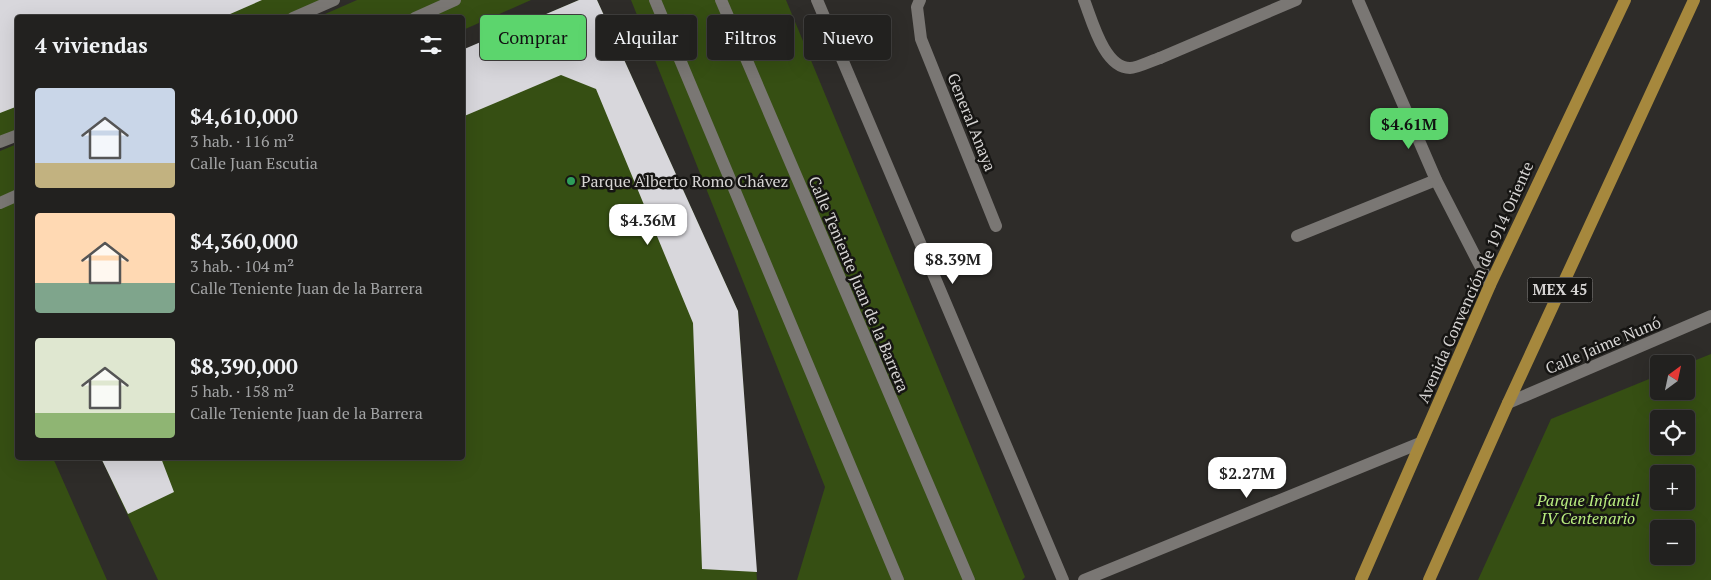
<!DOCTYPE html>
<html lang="es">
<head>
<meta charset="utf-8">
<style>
  :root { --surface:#22211f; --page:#2e2e2c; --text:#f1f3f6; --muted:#a2a3a4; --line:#3f3e3d; --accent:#5cd56d }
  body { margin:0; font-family:"PT Serif",serif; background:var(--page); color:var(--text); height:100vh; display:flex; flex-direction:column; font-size:19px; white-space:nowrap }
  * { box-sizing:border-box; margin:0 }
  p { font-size:16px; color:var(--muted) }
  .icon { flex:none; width:28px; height:28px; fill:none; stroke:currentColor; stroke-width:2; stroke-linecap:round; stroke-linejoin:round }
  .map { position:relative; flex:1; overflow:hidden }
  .details { position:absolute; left:15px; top:15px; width:450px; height:445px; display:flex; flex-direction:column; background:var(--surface); border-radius:5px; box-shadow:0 5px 20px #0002,0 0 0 1px var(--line) }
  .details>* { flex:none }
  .banner { position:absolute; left:480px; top:15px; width:475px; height:45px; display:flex; gap:10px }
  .needle { width:32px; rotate:33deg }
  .buttons { position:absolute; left:1650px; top:355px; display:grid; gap:10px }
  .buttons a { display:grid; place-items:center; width:45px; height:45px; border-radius:5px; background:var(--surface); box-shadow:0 5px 20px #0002,0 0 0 1px var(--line); font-size:25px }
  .price { position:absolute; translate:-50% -42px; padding:0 11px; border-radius:10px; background:#fff; color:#222; font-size:16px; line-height:32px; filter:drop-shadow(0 1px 2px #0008) }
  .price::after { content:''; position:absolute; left:50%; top:30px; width:15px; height:11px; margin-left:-8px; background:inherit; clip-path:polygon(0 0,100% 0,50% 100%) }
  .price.on { background:var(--accent); color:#111 }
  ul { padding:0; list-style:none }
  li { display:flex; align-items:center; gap:15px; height:125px; padding:0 20px }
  li span { display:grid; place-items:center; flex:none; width:140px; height:100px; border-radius:5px; color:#555 }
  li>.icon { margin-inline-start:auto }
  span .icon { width:60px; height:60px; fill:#fffc; stroke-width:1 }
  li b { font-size:21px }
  h2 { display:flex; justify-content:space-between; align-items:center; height:60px; padding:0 20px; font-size:21px }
  .tag { padding:0 18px; border-radius:5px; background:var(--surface); box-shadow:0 5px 20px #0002,0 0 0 1px var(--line); font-size:18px; line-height:45px }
  .tag.on { background:var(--accent); color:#111 }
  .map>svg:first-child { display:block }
</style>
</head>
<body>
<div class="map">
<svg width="1711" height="580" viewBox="0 0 1711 580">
  <rect width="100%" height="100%" fill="#2e2c29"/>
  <path fill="#364f13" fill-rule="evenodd" d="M0,0H324L283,17L18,18L17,132L0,139Z
    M357,0H531L463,30L462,18H316Z
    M579,0H597L738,311L757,580H158L101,458H462L463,50Z
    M631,0H786L1025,577L1022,580H797L825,487Z
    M17,144L18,365L14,368L18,376V458H53L107,580H0V151Z
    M1711,354V580H1478L1551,419L1659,375V391H1686V364ZM1659,419H1686V446H1659ZM1659,474H1686V501H1659ZM1659,529H1686V556H1659Z"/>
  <path fill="#d8d7dc" d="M0,0H262L221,18H18V106L0,113Z
    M579,0H597L738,311L757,572L702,569L693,323L596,89L561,75L462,117V50Z
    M101,458H161L174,492L128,514Z"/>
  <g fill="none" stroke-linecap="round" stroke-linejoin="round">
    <path stroke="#7a7774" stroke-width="12" d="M655,0L898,580
      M920,0L917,7L921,39L996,226
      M1084,0C1092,20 1104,68 1130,68C1137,68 1153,60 1160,58
      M1297,236L1436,180"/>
    <path stroke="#7a7774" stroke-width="12" d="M721,0L969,580
      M293,18L334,0
      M415,18L455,0
      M0,142L18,135
      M0,203L18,195"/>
    <path stroke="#7a7774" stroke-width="12" d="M817,0L1063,580
      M1358,0L1436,180L1490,285
      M1160,58L1296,0"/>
    <path stroke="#7a7774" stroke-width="12" d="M1508,403L1711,316
      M1084,580L1420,443"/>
    <path stroke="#a6883d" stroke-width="12" d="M1361,580L1490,285L1625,0
      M1429,580L1508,403L1694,0"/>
  </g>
  <circle fill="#2e9e5b" stroke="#161513" stroke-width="2" cx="571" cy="181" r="5"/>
  <g text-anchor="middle" stroke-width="5" stroke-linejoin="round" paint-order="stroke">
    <rect fill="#161513" stroke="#9c9b99" stroke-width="1" x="1527.5" y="277.5" width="65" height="25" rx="4"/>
    <g font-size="15" font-weight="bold" fill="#d6d4d3">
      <text x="1560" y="295">MEX 45</text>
    </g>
    <g font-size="16" fill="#d6d4d3" stroke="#161513">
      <text transform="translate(972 122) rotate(68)" y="6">General Anaya</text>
      <text transform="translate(1475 282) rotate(-66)" y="6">Avenida Convención de 1914 Oriente</text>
      <text transform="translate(859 284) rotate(67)" y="6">Calle Teniente Juan de la Barrera</text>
      <text transform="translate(1603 345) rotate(-23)" y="6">Calle Jaime Nunó</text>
    </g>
    <g font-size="16" fill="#d6d4d3" stroke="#161513" text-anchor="start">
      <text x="581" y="187">Parque Alberto Romo Chávez</text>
    </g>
    <g font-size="16" font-style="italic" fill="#b9ed7f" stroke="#161513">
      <text x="1588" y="506">Parque Infantil<tspan x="1588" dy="18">IV Centenario</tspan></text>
    </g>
  </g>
</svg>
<div class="buttons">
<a><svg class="needle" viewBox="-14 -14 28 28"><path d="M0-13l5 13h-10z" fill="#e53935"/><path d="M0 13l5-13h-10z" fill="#a2a3a4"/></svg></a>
<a><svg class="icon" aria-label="locate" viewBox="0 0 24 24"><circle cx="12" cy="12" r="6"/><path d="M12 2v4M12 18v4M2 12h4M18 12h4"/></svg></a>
<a>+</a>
<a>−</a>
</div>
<b class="price on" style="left:1409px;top:150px">$4.61M</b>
<b class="price" style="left:648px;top:246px">$4.36M</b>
<b class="price" style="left:953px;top:285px">$8.39M</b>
<b class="price" style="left:1247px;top:499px">$2.27M</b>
<div class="banner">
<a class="tag on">Comprar</a>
<a class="tag">Alquilar</a>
<a class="tag">Filtros</a>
<a class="tag">Nuevo</a>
</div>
<section class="details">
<h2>4 viviendas<svg class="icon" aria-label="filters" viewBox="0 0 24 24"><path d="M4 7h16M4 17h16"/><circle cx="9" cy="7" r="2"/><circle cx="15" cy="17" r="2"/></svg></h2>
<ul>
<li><span style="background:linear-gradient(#c9d6e8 75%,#c2b280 0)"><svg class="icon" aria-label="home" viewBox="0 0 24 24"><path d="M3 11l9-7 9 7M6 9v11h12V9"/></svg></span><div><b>$4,610,000</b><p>3 hab. · 116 m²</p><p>Calle Juan Escutia</p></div></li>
<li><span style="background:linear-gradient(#ffd9b3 70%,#7fa58c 0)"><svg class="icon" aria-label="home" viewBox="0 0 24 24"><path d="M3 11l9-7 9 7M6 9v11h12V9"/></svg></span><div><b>$4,360,000</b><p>3 hab. · 104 m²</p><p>Calle Teniente Juan de la Barrera</p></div></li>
<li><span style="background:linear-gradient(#dfe7d0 75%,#8fb573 0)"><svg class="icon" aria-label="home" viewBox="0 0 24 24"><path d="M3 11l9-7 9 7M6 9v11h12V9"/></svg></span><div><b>$8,390,000</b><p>5 hab. · 158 m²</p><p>Calle Teniente Juan de la Barrera</p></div></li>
</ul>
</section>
</div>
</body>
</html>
